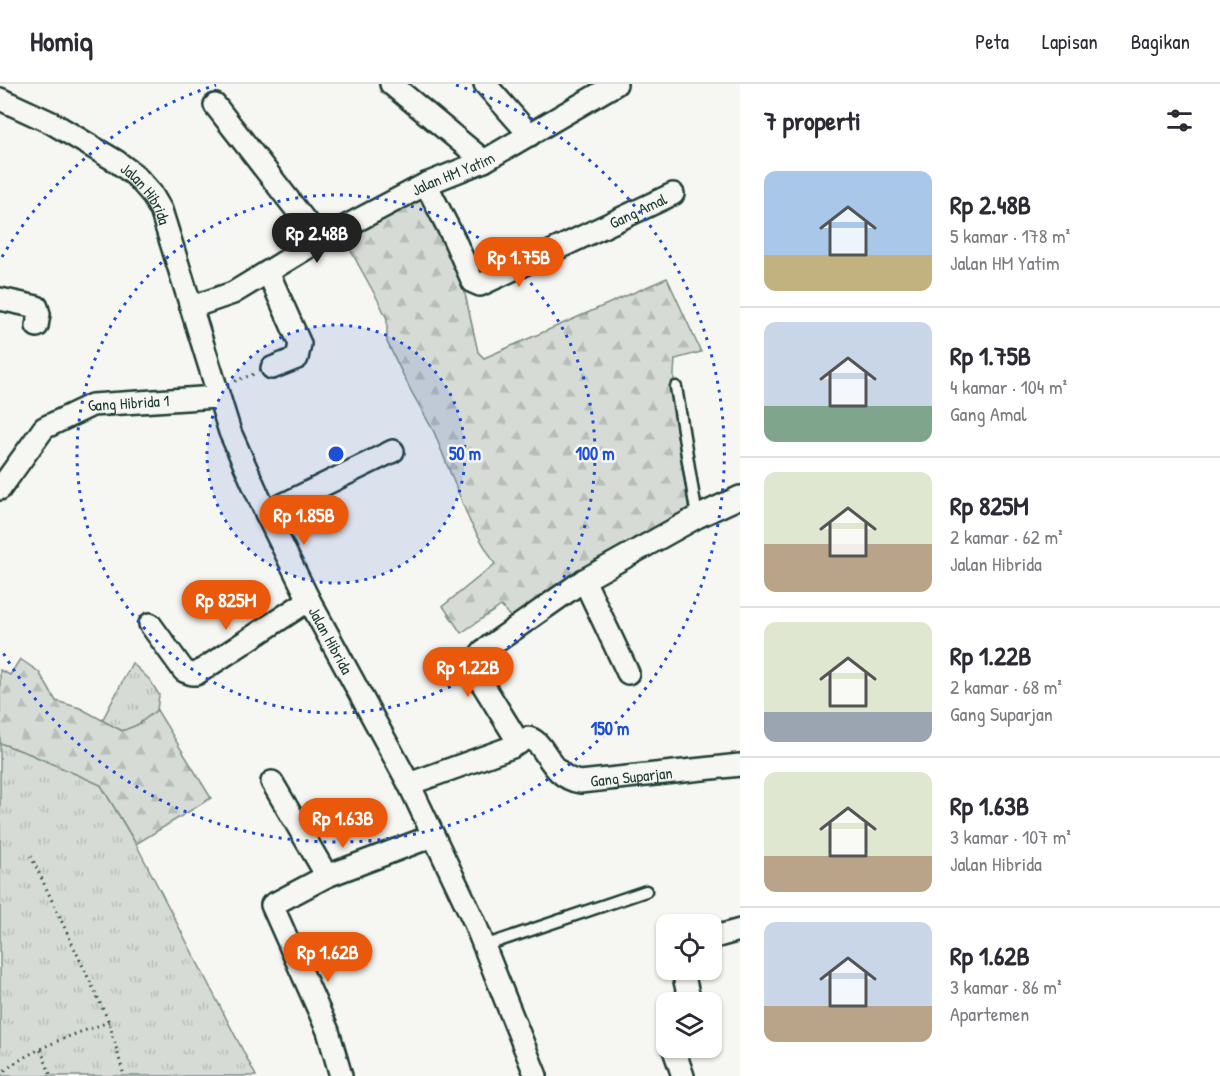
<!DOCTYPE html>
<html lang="id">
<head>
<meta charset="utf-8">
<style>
  :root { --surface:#fff; --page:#f2f2f3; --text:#2b2b33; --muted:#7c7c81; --line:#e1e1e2; --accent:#ea580c }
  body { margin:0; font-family:"Patrick Hand",sans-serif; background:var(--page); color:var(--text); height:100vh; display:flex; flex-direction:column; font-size:22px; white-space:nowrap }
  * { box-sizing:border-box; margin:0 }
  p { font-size:20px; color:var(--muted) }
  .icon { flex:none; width:33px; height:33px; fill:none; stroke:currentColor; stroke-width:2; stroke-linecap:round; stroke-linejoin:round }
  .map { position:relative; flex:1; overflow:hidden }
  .drawer { display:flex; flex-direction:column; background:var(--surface); width:480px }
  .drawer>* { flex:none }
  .tools { position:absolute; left:656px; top:830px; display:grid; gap:12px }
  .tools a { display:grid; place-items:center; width:66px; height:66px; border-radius:12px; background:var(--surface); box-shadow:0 2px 4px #0004; font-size:30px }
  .price { position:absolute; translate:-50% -51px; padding:0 14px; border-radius:21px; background:var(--accent); color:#fff; font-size:20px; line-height:39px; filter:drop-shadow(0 2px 3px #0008) }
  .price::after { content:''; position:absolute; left:50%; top:36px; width:18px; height:14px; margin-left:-9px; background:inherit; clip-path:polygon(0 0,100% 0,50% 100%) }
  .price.current { background:#222; color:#fff }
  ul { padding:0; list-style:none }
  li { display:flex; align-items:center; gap:18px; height:150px; padding:0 24px }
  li+li { border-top:2px solid var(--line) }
  li span { display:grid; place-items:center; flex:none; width:168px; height:120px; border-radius:12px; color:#555 }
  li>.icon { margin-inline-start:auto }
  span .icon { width:72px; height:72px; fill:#fffc; stroke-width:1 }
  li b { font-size:26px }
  h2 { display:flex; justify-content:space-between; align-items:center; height:72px; padding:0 24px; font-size:26px }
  header { display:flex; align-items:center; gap:36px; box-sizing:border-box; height:84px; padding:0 30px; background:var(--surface); border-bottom:2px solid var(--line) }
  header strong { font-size:28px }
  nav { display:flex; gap:33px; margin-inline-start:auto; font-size:21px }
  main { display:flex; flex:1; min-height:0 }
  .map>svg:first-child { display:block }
</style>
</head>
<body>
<header>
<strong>Homiq</strong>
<nav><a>Peta</a><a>Lapisan</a><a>Bagikan</a></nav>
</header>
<main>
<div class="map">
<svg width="740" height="992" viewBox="0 0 740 992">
  <defs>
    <pattern id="grass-tufts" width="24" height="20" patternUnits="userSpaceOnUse" patternTransform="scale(1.5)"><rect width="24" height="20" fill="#d6dbd6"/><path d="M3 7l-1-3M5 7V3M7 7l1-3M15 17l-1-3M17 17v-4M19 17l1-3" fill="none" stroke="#b7bdb8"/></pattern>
    <pattern id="forest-firs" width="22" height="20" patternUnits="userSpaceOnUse" patternTransform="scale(1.5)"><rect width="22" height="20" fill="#d6dbd6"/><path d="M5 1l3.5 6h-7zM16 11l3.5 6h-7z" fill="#b7bdb8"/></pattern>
  </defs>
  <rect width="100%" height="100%" fill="#f6f6f2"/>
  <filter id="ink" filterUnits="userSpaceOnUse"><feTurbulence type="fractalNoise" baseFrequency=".0167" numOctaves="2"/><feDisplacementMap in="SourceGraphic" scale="12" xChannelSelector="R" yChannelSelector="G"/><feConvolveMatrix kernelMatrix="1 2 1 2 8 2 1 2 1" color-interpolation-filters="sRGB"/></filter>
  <g filter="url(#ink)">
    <path fill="url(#grass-tufts)" stroke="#7a8c85" stroke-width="1.5" d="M132,579L150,596L159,611L157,626L137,641L123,647L102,637Z
      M0,659L30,670L101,701L136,760L256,992H0Z"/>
    <path fill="url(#forest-firs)" stroke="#7a8c85" stroke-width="1.5" d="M423,105L456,169L478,268L484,274L667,194L701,268L675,275C670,327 681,377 690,428L513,536L501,522L461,549L443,522L495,480L470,438L434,348L411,307L387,258V235L379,218L341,149Z
      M20,575L39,588L56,617L80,624L122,647L137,641L157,626L211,714L136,760L101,701L30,670L0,659V586L10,591Z"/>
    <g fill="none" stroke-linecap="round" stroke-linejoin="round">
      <defs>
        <path id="lane" d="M676,303L697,433
          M484,862L646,807"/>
        <g id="street">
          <path d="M391,0L484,77"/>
          <path d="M485,0L530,51"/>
          <path id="s1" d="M0,15L52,39L116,77L136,92L151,109L161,126L230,348L266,429L309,516L409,700L474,837L536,992"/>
          <path d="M215,21L320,156"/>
          <path id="s2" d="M426,100L454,155L473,198L480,201L673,110"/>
          <path d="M268,188L300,260L297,274L272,284"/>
          <path d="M0,215L37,223L39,230L37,242"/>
          <path id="s3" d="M192,223L233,209L320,156L426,100L484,77L616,0"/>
          <path id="s4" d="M0,405L44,344L92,321L217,313"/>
          <path d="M266,429L393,367"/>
          <path d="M584,496L628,589"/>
          <path d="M150,540L184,587L192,590H196L309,516"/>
          <path d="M519,659L477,591L475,577L483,567L584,496L697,433L740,413"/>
          <path d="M272,698L327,792"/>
          <path id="s5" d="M409,700L512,663L527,654C546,655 548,693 580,698L740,681"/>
          <path d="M711,854L740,846"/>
          <path d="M685,897L690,918"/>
          <path d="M673,963L683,992"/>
          <path d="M341,992L328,947L272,821L327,792L433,752"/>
        </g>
      </defs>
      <use href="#lane" stroke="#1f3d34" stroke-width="15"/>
      <use href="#street" stroke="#1f3d34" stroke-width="26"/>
      <path stroke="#1f3d34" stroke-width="3" stroke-dasharray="1.5 4.5" stroke-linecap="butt" d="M235,297L254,290
        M31,772L109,938L124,992
        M41,966L51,992
        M0,990C31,965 71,951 109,938"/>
      <use href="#lane" stroke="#f6f6f2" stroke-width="10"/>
      <use href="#street" stroke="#f6f6f2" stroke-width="21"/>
    </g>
  </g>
  <circle cx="336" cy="370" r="129" fill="#1d4ed8" fill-opacity=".12"/>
  <g fill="none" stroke="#1d4ed8" stroke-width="3" stroke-dasharray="3 6">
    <circle cx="336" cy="370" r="129"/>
    <circle cx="336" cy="370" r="259"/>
    <path d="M2 173A388 388 0 0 1 216 1M456 1A388 388 0 1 1 2 567"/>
  </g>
  <g text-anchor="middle" stroke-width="5" stroke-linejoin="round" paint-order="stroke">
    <g font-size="16" fill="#1f3d34" stroke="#f6f6f2">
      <text dy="6" stroke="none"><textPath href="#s3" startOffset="294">Jalan HM Yatim</textPath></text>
      <text dy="6" stroke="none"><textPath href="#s1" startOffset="177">Jalan Hibrida</textPath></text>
      <text dy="6" stroke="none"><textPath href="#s2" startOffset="291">Gang Amal</textPath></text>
      <text dy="6" stroke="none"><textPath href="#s4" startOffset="165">Gang Hibrida 1</textPath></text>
      <text dy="6" stroke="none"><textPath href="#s1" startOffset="663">Jalan Hibrida</textPath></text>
      <text dy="6" stroke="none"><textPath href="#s5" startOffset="250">Gang Suparjan</textPath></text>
    </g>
  </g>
  <circle cx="336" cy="370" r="9" fill="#1d4ed8" stroke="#f6f6f2" stroke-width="3"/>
  <g font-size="18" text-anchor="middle" font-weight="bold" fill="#1d4ed8" stroke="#f6f6f2" stroke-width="5" stroke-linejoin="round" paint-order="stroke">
    <text x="465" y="376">50 m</text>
    <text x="595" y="376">100 m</text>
    <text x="610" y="651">150 m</text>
  </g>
</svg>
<div class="tools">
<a><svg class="icon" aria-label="locate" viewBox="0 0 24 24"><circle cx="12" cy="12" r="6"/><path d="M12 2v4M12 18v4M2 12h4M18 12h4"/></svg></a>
<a><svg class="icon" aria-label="layers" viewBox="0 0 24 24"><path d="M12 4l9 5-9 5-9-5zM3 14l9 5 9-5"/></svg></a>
</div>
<b class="price current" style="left:317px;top:180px">Rp 2.48B</b>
<b class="price" style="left:519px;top:204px">Rp 1.75B</b>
<b class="price" style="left:304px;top:462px">Rp 1.85B</b>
<b class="price" style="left:226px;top:547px">Rp 825M</b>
<b class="price" style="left:468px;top:614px">Rp 1.22B</b>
<b class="price" style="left:343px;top:765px">Rp 1.63B</b>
<b class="price" style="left:328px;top:899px">Rp 1.62B</b>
</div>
<section class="drawer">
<h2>7 properti<svg class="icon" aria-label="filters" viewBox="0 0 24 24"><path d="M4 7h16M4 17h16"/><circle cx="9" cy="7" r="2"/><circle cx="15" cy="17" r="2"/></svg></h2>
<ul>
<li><span style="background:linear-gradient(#a9c7e8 70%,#c2b280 0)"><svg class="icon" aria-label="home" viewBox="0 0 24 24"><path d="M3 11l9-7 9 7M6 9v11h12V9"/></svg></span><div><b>Rp 2.48B</b><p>5 kamar · 178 m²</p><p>Jalan HM Yatim</p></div></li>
<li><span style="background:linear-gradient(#c9d6e8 70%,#7fa58c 0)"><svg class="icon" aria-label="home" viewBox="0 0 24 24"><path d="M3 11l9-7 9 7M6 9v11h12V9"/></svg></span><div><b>Rp 1.75B</b><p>4 kamar · 104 m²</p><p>Gang Amal</p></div></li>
<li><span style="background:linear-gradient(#dfe7d0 60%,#b9a48a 0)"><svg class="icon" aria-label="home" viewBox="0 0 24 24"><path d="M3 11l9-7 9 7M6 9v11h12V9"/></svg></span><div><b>Rp 825M</b><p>2 kamar · 62 m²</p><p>Jalan Hibrida</p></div></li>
<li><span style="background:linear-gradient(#dfe7d0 75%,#9aa5b1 0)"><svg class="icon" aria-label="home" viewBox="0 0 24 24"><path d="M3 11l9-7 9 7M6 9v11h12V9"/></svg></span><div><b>Rp 1.22B</b><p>2 kamar · 68 m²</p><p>Gang Suparjan</p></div></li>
<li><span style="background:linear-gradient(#dfe7d0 70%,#b9a48a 0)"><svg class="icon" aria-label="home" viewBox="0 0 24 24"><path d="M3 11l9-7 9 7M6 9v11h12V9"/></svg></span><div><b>Rp 1.63B</b><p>3 kamar · 107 m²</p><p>Jalan Hibrida</p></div></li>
<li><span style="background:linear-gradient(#c9d6e8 70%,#b9a48a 0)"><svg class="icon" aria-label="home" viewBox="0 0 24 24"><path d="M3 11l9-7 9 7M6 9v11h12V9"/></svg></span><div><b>Rp 1.62B</b><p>3 kamar · 86 m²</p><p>Apartemen</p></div></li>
</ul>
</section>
</main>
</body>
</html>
